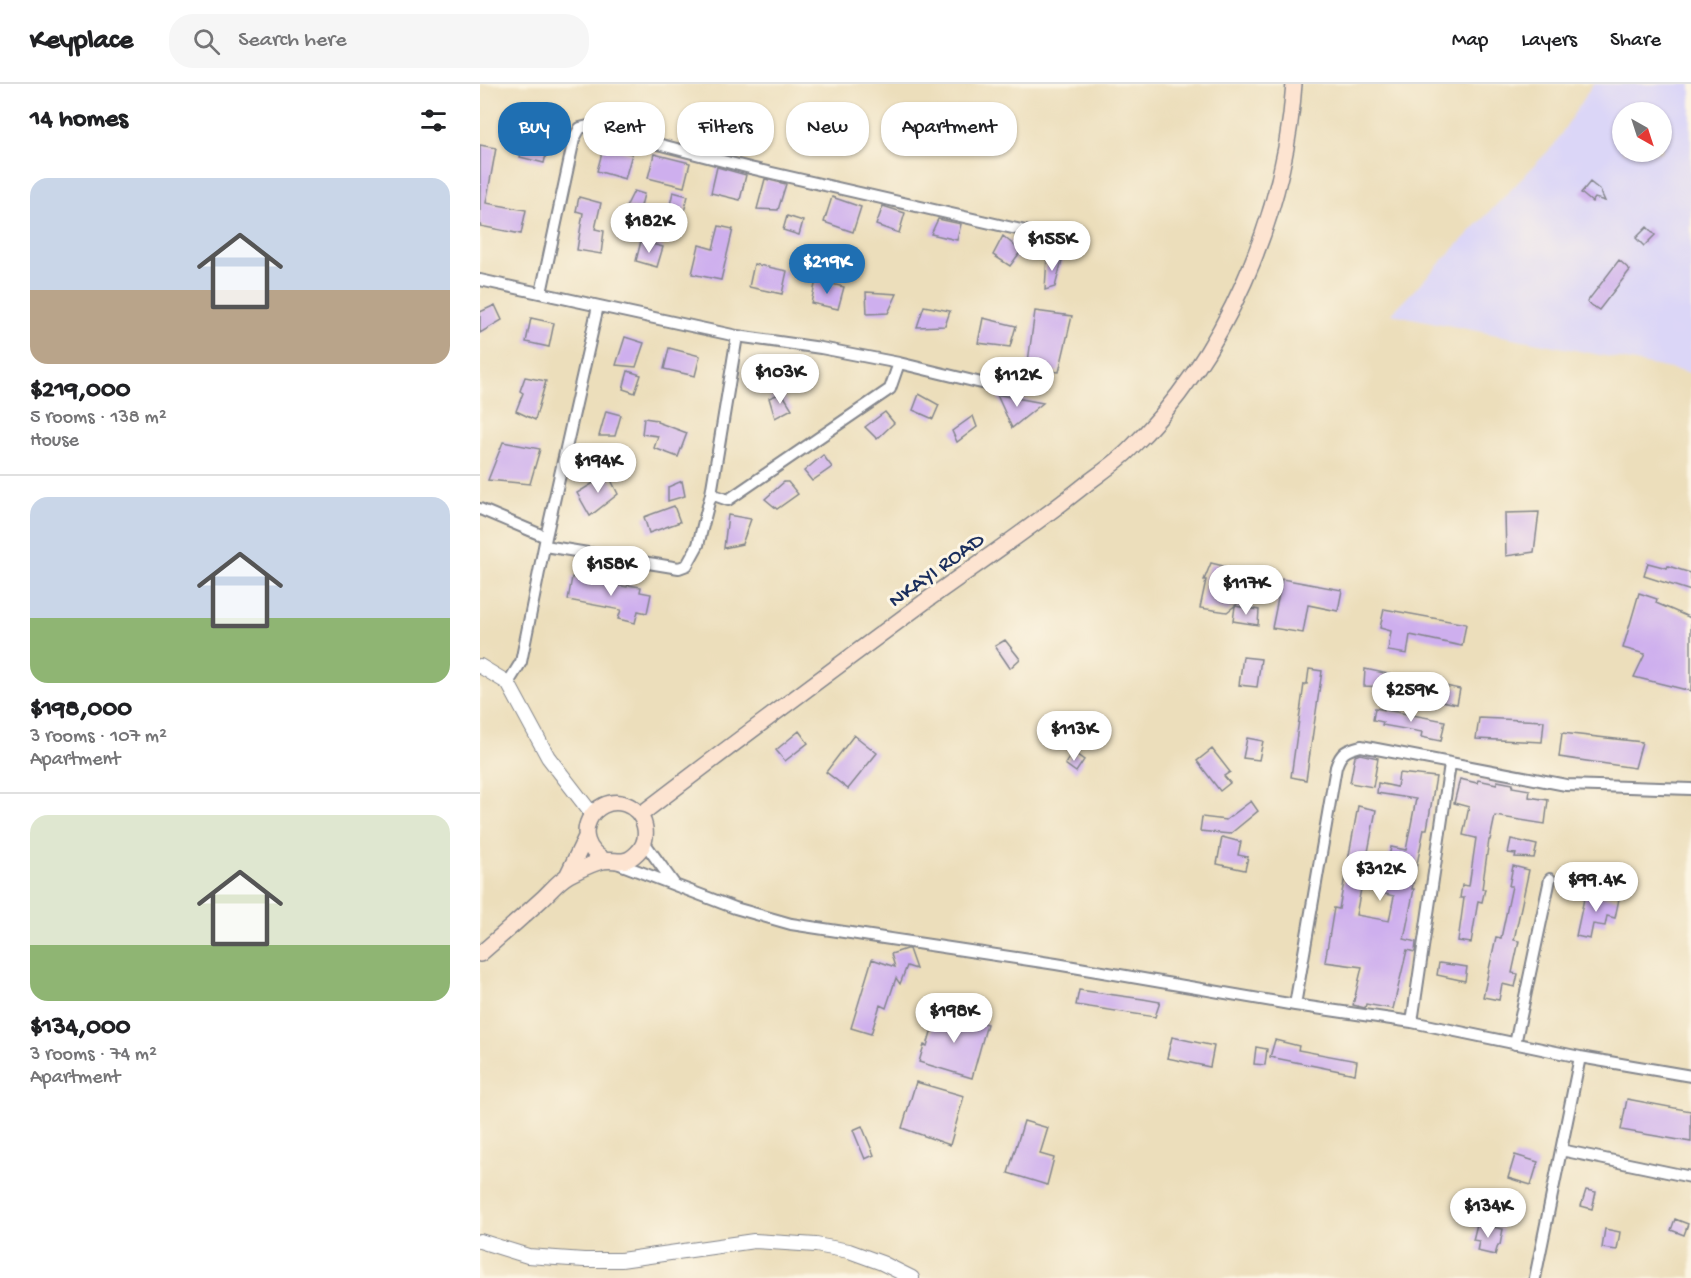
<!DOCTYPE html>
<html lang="en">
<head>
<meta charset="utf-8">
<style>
  :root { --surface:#fff; --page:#f6f6f6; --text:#202124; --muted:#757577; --line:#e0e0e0; --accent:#1f6fb2 }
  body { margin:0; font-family:"Gochi Hand",sans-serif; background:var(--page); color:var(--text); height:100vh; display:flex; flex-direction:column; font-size:22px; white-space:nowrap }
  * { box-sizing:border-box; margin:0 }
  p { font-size:20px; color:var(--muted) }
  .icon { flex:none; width:33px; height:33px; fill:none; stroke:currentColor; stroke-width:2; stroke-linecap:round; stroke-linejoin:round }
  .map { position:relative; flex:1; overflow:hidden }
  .sheet { display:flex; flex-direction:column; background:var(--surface); width:480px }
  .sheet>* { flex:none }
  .guide { position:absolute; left:18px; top:18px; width:570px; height:54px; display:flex; gap:12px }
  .needle { width:39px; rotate:141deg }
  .tools { position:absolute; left:1132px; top:18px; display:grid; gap:12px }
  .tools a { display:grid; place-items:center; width:60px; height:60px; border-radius:50%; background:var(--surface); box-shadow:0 2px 4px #0004; font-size:30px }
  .price { position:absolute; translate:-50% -51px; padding:0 14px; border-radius:21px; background:#fff; color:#222; font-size:20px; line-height:39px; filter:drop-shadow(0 2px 3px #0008) }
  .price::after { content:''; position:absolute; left:50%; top:36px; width:18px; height:14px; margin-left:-9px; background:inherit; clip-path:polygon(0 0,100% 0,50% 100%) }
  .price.current { background:var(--accent); color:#fff }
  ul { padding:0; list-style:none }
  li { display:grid; align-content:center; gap:12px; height:318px; padding:0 30px }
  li+li { border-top:2px solid var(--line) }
  li span { display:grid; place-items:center; height:186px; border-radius:18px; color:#555 }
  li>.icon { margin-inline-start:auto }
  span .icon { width:108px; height:108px; fill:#fffc; stroke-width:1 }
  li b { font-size:26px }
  h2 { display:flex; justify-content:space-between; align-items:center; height:72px; padding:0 30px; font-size:26px }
  .chip { padding:0 21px; border-radius:24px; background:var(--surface); box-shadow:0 2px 4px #0004; font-size:21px; line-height:54px }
  .chip.current { background:var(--accent); color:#fff }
  header { display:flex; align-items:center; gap:36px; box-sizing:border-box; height:84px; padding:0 30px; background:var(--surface); border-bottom:2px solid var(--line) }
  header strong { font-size:28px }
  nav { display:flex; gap:33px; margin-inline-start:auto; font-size:21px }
  .search { width:420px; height:54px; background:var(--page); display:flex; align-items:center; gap:15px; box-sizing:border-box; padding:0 21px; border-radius:24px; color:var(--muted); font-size:22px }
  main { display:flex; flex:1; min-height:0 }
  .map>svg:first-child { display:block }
</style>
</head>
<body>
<header>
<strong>Keyplace</strong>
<div class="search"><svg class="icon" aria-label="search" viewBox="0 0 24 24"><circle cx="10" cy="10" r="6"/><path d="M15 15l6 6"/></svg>Search here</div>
<nav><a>Map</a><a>Layers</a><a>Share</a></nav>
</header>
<main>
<section class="sheet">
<h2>14 homes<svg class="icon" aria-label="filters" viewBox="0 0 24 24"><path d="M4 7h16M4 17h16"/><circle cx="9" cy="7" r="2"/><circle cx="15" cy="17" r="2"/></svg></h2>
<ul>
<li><span style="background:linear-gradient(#c9d6e8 60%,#b9a48a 0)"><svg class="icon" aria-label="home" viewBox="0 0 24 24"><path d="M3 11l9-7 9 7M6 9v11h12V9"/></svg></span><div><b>$219,000</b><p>5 rooms · 138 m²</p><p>House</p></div></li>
<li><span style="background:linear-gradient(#c9d6e8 65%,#8fb573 0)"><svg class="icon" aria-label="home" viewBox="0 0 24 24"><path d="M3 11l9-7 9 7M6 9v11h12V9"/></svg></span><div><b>$198,000</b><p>3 rooms · 107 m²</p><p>Apartment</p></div></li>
<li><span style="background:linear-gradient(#dfe7d0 70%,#8fb573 0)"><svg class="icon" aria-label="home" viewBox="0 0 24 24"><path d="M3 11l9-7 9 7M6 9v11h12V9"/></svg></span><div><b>$134,000</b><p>3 rooms · 74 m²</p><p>Apartment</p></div></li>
</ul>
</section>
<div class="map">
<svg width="1211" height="1194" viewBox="0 0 1211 1194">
  <rect width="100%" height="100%" fill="#fcf5e5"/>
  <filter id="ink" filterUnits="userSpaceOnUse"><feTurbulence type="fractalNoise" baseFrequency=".0167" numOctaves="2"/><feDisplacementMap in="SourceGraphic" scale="12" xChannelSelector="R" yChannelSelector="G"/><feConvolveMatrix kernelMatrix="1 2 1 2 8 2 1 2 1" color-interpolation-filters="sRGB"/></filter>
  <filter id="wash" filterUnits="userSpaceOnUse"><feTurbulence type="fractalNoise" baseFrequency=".008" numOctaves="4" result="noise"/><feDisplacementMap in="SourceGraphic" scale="24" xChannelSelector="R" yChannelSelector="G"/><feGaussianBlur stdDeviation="1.35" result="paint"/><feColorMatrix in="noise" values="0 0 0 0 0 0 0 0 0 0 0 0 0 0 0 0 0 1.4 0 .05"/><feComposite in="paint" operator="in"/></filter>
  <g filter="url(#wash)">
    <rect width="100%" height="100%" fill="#ecdebb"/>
    <path fill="#dbd6f7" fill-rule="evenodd" d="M1113,0H1211V289L911,230L1074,61ZM1143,28H1182V68H1143Z"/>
    <g id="blocks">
      <path fill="#ceafee" d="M48,40L72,46L64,79L40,73Z
        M0,61L16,64L6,119L46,126L41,150L0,142Z
        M124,62L152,70L145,95L117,87Z
        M174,70L210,79L204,103L168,94Z
        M237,83L266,91L260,116L231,109Z
        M285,95L306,100L298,126L277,125Z
        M1110,98L1120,106L1125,117L1115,114L1112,118L1101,109Z
        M154,107L164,110L160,126L146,123Z
        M193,108L208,112L204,128L189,125Z
        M99,113L121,119L115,145L124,147L121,170L97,166L103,129L96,127Z
        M352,113L381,123L373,148L344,138Z
        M403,122L425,129L419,149L396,141Z
        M307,132L323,137L319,151L303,146Z
        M458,135L481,140L477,156L451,150Z
        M239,142L253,145L241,196L212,190L219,161L233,165Z
        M1167,143L1175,151L1164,162L1156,154Z
        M523,152L541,167L530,182L513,171Z
        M161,157L183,163L177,183L156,177Z
        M567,172L582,176L575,203L565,206Z
        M1139,176L1150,186L1119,226L1107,218Z
        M274,180L307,187L302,210L269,203Z
        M336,196L364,203L358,225L331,219Z
        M386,208L417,210L408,229L387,230Z
        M15,221L22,236L0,249V228Z
        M444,222L470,227L465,242L437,243Z
        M555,227L592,232L579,288L547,285Z
        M51,234L74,239L69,263L46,258Z
        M503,234L536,242L530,263L498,259Z
        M145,253L164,259L156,283L136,281Z
        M189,264L220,272L215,292L184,285Z
        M148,287L161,291L155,309L143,305Z
        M45,293L66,297L55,336L36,327L43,309L40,307Z
        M302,309L312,325L295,334L289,314Z
        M439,310L459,321L453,335L433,326Z
        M517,311H520L563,319L532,344Z
        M126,327L141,331L135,352H119Z
        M405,328L414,339L397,355L385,343Z
        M493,332L497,343L477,358L472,347Z
        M164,334L177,336V338L207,349L198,373L174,364L178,352L162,350Z
        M23,358L60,365L50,400L8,396Z
        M343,371L352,383L332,397L324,387Z
        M128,390L138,410L110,432L97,409Z
        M202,397L205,412L188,417V403Z
        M304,398H308L318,410L297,425L285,415Z
        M194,422L200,438L169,449L164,433Z
        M1059,428L1054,468L1026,472L1025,429Z
        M248,431L271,435L262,460L244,464Z
        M731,479L781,491V501L747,528L720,524L726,496H724Z
        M1168,479L1187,484L1188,482L1211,489V507L1164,492Z
        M92,493L147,503L148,501L161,503L160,508L171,510L167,529L158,527L155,539L138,535L141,526L88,516Z
        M802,495L862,506L858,527L828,521L823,549L792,544Z
        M1159,509L1177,515L1176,519L1211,534V607L1154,593L1165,570L1143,564Z
        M755,522L779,526L778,541L753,537Z
        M904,525L986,540L982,562L930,551L927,570L908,567L911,547L900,544Z
        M525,556L540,575L530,584L515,562Z
        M763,573L781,575L777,603L759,601Z
        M829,585L842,587L826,696L811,693L824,600H827Z
        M885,585L980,605L977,620L902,605L903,603L884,602Z
        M895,624L965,637L961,657L941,653L942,648L902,641L903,638L893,636Z
        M999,634L1064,637L1062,658L996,655Z
        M319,647L328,659L305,677L296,666Z
        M1082,649L1162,658L1155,684L1079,673Z
        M374,651L397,669L368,705L346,688Z
        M767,654L783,657L779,676L763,674Z
        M732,665L750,688L744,692L750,699L740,707L717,677Z
        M593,668L604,676L596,688L585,680Z
        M880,670L898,674L893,703L870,699L875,672Z
        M919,689L956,693L947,745H944L932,805H934L924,855L936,858L935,868L927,866L913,925L886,920L885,924L873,921L882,883L845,878L854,824L859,825L878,722L896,726L876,831L909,837L914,812L901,809L904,799L918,802L923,782L908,778L911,763L926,766L936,715L897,709L898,699L917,703Z
        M980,695L997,699L998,696L1017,700V697L1033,700L1032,703L1050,706L1049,713L1068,716L1065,740L1015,732L1010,756H1009L1002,805H1005L1002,818L998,817L991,859L978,857L984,814H980L982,801L989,802L996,754L983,751L989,723L974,719Z
        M771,717L778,727L750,750L720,747L722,733L746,736Z
        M742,753L761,758L758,771L768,773L765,786L737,780Z
        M1031,755L1057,761L1054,774L1035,773L1036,770L1028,769Z
        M1033,782L1049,786L1034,856L1039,857L1032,889L1038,890L1035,903L1022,900L1019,916L1003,913L1016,853L1021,854L1032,802H1029Z
        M1087,795L1106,799L1103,809L1085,805Z
        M1105,810L1139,815L1135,834L1127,832L1125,842L1113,840L1110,855L1096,852Z
        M426,865H429L436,885L427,882L420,900L416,894L406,924L400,921L391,950L371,944L392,875L415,883L411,870Z
        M959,879L987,883L985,897L957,891Z
        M599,906L663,915L680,918L675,933L596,921Z
        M457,927L507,940L492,994L439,978L444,961L447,962Z
        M692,953L734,962L730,983L687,974Z
        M795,956L819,962L818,966L877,977L875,990L790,973Z
        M776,963L787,965L785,981L774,980Z
        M436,998L484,1012L470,1061L422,1044Z
        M1147,1015L1211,1027V1058L1141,1046Z
        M544,1037L568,1044L560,1070L574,1074L567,1101L528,1089Z
        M382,1042L394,1071L385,1075L373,1046Z
        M1035,1071L1058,1078L1051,1101L1028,1094Z
        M1106,1106L1116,1108L1112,1125L1101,1122Z
        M1195,1135L1208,1140L1204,1151L1191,1146Z
        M997,1140L1023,1145L1020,1161H1018L1015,1171L997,1167L999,1157L993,1156Z
        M1125,1145L1140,1148L1137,1166L1122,1164Z"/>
    </g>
  </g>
  <g filter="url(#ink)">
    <use href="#blocks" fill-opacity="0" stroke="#84868c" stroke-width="1.5"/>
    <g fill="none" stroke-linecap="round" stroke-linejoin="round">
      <defs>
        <path id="minor" d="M0,196L257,252L341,264L419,279L522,304
          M61,209L94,55L100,44L108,42L270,84L550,148
          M231,410L248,416L410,305L419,279
          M0,425L66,453
          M65,462L199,484L207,481L218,461L231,410L257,252
          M28,599L41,578L66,453L118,222
          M164,758L195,801
          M137,779L255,824L311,840L576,880L815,921L932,938L1100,973L1211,992
          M815,921L856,683C861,668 866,666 881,662L1086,701L1211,705
          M932,938L970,680
          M1035,960L1070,795
          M1081,1066L1211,1093
          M1055,1194L1100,973"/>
        <path id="tertiary" d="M0,582L28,599L68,673L112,730
          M0,1157L48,1172L104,1176H141L274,1157L336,1161L369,1167L402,1179L432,1194"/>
        <path id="secondary" d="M160,731C255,658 351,587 447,516C500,478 554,442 605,401C619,390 636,379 649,366C745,274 805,132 814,0
          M87,792L106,753
          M0,870C21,852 41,834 62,815C70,808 79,796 89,791C99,786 112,779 123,777C136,774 143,783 157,769C172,755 166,727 145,720C114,710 87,754 124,776"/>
      </defs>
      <use href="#minor" stroke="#84868c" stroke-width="14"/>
      <use href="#tertiary" stroke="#84868c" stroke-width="16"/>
      <use href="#secondary" stroke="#84868c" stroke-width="18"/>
      <use href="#minor" stroke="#fff" stroke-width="10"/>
      <use href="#tertiary" stroke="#fff" stroke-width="14"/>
      <use href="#secondary" stroke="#fde4d1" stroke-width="15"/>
    </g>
  </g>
  <g text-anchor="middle" stroke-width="6" stroke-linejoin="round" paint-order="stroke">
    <g font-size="22" fill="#1b2f5e" stroke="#fcf5e5">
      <text transform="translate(455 484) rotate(-36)" y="8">NKAYI ROAD</text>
    </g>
  </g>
</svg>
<div class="tools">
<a><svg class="needle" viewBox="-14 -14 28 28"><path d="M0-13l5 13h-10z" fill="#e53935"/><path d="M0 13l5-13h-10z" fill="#757577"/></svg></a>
</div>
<b class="price" style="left:169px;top:170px">$182K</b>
<b class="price" style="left:572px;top:188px">$155K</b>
<b class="price current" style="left:347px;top:211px">$219K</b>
<b class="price" style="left:300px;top:321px">$103K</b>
<b class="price" style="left:537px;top:324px">$112K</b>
<b class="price" style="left:118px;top:410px">$194K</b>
<b class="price" style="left:131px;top:513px">$158K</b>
<b class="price" style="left:766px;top:532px">$117K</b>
<b class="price" style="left:931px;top:639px">$259K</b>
<b class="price" style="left:594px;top:678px">$113K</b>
<b class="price" style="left:900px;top:818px">$312K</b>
<b class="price" style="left:1116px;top:829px">$99.4K</b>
<b class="price" style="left:474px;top:960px">$198K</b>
<b class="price" style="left:1008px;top:1155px">$134K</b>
<div class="guide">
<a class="chip current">Buy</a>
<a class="chip">Rent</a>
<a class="chip">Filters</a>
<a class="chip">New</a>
<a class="chip">Apartment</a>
</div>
</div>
</main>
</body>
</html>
